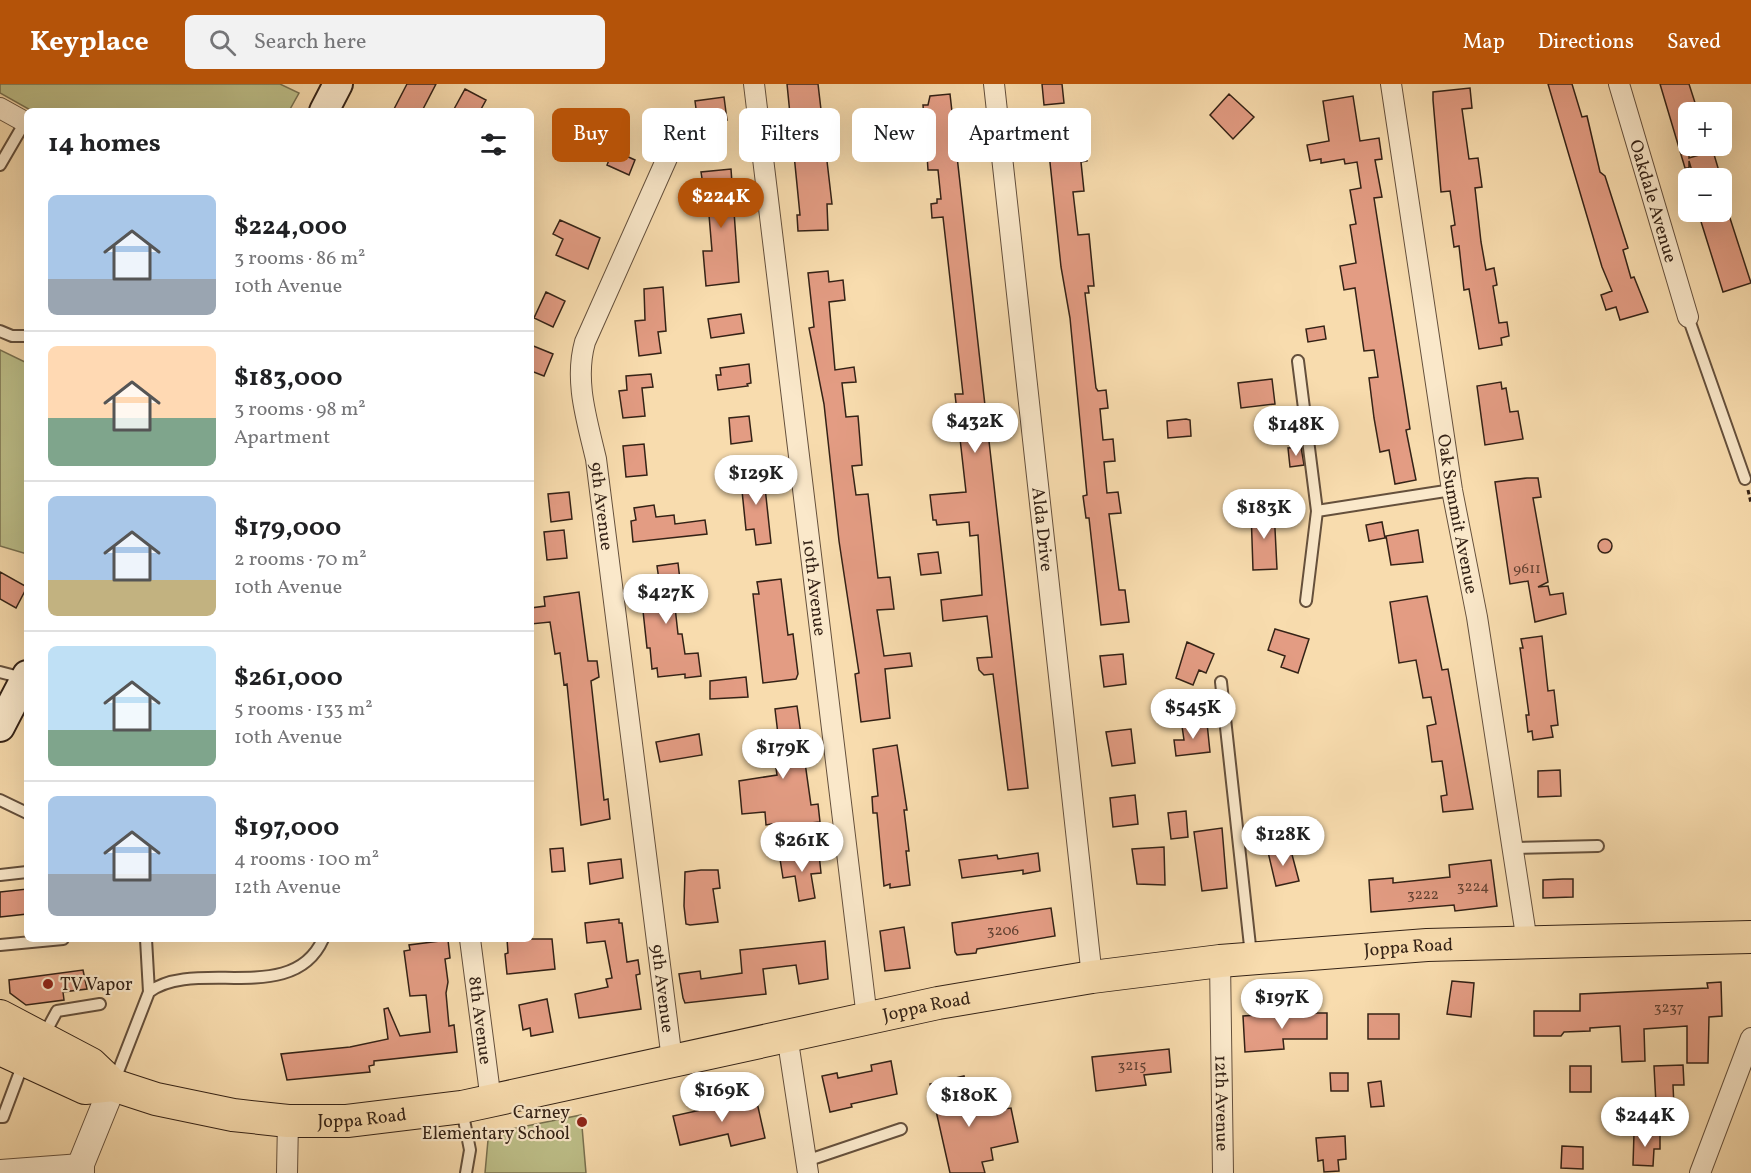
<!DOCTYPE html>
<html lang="en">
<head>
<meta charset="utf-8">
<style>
  :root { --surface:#fff; --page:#f2f2f2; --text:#202124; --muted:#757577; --line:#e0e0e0; --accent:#b45309 }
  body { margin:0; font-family:Vollkorn,serif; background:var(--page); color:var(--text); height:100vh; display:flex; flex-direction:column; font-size:22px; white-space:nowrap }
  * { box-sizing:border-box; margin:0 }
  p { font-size:20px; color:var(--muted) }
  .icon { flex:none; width:33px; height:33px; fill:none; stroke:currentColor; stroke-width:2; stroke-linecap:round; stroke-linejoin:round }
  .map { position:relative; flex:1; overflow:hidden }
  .sheet { position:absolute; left:24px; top:24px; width:510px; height:834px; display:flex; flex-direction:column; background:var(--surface); border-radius:9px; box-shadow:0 6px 24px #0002 }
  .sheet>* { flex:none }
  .top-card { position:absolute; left:552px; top:24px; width:570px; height:54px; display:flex; gap:12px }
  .buttons { position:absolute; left:1678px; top:18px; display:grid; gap:12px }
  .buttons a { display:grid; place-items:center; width:54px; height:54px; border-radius:9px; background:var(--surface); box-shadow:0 6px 24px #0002; font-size:30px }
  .price { position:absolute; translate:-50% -51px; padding:0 14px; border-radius:21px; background:#fff; color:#222; font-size:20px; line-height:39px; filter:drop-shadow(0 2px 3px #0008) }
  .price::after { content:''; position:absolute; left:50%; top:36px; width:18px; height:14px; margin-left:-9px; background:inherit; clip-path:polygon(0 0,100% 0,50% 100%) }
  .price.current { background:var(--accent); color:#fff }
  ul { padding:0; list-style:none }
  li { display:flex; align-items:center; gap:18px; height:150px; padding:0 24px }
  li+li { border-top:2px solid var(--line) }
  li span { display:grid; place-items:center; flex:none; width:168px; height:120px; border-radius:9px; color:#555 }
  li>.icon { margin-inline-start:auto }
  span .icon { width:72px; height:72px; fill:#fffc; stroke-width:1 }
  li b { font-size:26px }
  h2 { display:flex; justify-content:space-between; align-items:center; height:72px; padding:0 24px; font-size:26px }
  .tag { padding:0 21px; border-radius:9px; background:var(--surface); box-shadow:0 6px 24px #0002; font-size:21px; line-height:54px }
  .tag.current { background:var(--accent); color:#fff }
  header { display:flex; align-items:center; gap:36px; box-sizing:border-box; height:84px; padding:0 30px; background:var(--accent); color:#fff }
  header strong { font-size:28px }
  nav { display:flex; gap:33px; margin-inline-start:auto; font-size:21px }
  .search { width:420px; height:54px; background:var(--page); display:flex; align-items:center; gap:15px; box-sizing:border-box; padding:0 21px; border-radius:9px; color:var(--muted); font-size:22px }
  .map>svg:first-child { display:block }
</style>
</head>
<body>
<header>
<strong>Keyplace</strong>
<div class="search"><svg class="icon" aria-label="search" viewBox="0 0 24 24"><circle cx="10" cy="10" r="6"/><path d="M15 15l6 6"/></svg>Search here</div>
<nav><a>Map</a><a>Directions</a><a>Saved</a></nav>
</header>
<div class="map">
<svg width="1751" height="1089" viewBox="0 0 1751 1089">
  <rect width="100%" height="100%" fill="#f8dcae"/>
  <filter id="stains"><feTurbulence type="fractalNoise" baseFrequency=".00333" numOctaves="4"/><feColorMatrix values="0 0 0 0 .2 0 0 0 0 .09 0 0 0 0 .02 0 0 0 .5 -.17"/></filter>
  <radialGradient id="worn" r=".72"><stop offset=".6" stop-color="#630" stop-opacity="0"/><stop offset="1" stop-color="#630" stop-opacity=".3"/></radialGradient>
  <path fill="#bec08a" stroke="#797150" stroke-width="1.5" d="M0,0H280L299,9L289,27H32L0,9Z
    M0,266L27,279V470L0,462Z
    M581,1031L586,1089H485L488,1056L492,1049Z"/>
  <path fill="#e39c83" stroke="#342216" stroke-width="1.5" d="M407,0H436L422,27H393Z
    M787,0H818L832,120H827L828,146L798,147L797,131H800Z
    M1042,0H1062L1064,19L1044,21Z
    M1548,0H1572L1582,33L1587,32L1600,88L1605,92L1628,164L1623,166L1631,194L1634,193L1648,228L1620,236L1616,223L1606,226L1601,211L1612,207L1602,183Z
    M1660,0H1689L1698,28H1689V74L1713,67L1721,94H1694L1689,77V84H1685Z
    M1470,4L1472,24L1462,25L1469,75L1478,74L1482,103L1475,104L1481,158L1486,186L1494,184L1497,201L1493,202L1499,239L1507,238L1509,252L1501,254L1502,261L1479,265L1469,205L1464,206L1459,162L1454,163L1451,142L1455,141L1450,107L1441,108L1433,16V8Z
    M465,5L486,16L480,27H453Z
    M950,10L1028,704L1008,706L993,590L984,591L979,586L977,574L992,573L987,532L943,537L941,516L982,511L978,451L970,452L969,438L937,441L936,436H933L930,411L966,408L955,310H963L943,133L932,134L931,120L937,119V115H941L938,86H928L927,71L933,70V65H935L933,35H924L923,21H928L930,12Z
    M1229,10L1254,33L1233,55L1210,31Z
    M1353,12L1360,57L1379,54L1382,75L1375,76L1382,113L1374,114L1410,345L1406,346L1416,396L1395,400L1389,366L1380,368L1374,334L1369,294L1378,293L1374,266L1364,267L1355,204L1344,206L1340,182L1356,179L1350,141L1356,140L1350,106L1361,104L1357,78L1345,80L1344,75L1321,79V75L1310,77L1307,61L1329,57L1323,17Z
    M724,13L727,36L698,40L695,17Z
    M1084,47L1087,77L1081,78L1084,107L1073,108L1078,151L1089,150L1094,202H1088L1089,209H1085L1096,304L1098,307L1106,306L1108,324L1100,325L1103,356L1113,355L1115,377L1104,378L1107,409L1118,408L1121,429L1109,430L1119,506H1125L1129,538L1101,541L1089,434H1086L1083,412L1087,411L1070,234L1061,183L1047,50Z
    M613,66L635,76L629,91L607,81Z
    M731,85L739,198L706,202L703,167H712L707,107H704L701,88Z
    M1698,128H1728L1751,199L1723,208Z
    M560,136L600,154L588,185L556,171L563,155L553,150Z
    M828,187L829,198L843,196L845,216L829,218L835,286L854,283L856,298L842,299L846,333L858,332L862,381L852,382L856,411L868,410L878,494L890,493L894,525L877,526L884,572L910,569L912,582L885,585L890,634L861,638L855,590L859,589L839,457L824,320L809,244L814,243L808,189Z
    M663,203L666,247L658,248L661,269L639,272L635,237L645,236L644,205Z
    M546,208L565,217L553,243L534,234Z
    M741,230L744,249L711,254L708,235Z
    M1324,242L1326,255L1308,258L1306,245Z
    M531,261L553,270L544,292L531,287Z
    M749,280L751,299L747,300L748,302L718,306L716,291H721L720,284Z
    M651,290L653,303L642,304L645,332L623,334L619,307L627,306L626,292Z
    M1272,295L1275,320L1241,324L1238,299Z
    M1501,298L1502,305L1506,304L1510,328L1518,327L1523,355L1485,361L1477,302Z
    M749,332L752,357L731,360L729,334Z
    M1186,335L1190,336L1191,352L1168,354L1167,337Z
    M644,360L647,391L626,393L623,362Z
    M1301,363L1304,381L1290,383L1288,364Z
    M757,385L758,395L764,394L771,459L756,461L754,445L746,446L740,387Z
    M1527,394H1538L1541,413L1533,414L1548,498L1538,503L1548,502L1550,511L1563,509L1566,530L1535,538L1528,497L1510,500L1495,398Z
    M569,408L572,435L551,438L548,410Z
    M654,421L656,433L674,431L675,440L705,436L707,450L633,458L631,437L636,436L634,424Z
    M1274,425L1277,485L1253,486L1251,426Z
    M1382,438L1385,454L1369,457L1366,441Z
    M564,446L567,474L547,476L544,448Z
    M1418,446L1423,478L1391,481L1386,452Z
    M1598 462a7 7 0 1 1 14 0a7 7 0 1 1-14 0Z
    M938,468L941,489L921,491L918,470Z
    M678,479L683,522L675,523L678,550H682L685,570L698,569L701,592L685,594V590L658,593L657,584L652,585L650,564H647L640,499L659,496L657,482Z
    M0,488L27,503L16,524L0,515Z
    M781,495L788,551L793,550L798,590L796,595L763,599L753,510H759L757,498Z
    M579,508L588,577H597L599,593L591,597L604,716L608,715L610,735L581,741L567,600L564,601L560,569L555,570L550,538L531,540V524L545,522L544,513Z
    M1427,512L1442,586L1448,585L1473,725L1443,728L1441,712L1447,711L1442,677L1432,678L1427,642L1436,640L1431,613L1423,614L1416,576L1399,579L1390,518Z
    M1275,545L1309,555L1298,589L1281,583L1285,572L1268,566Z
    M1542,552L1548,607L1554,606L1558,641L1551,642L1553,653L1533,656L1532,647L1528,648L1526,631H1529L1520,564H1523L1521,555Z
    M1187,558L1214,570L1206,589L1199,586L1193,601L1176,594Z
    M1123,570L1126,600L1104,603L1100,572Z
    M746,593L748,613L710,615V597Z
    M797,622L811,721L818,720L820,738L772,743V740L766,741L765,728L742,730L739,697L777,691L775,677L781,676L775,625Z
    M1207,639L1210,668L1176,672L1174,656H1184L1182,642Z
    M1131,645L1135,679L1112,682L1106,648Z
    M699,650L702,671L660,678L656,658Z
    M897,661L907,726H904L909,767H906L910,801L890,804V800L884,802L877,729H873L872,713L878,712L873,665Z
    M1560,686L1561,712L1538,713V687Z
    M1135,711L1138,740L1113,743L1110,714Z
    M1186,727L1188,753L1171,755L1168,729Z
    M1222,744L1227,804L1202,807L1194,748Z
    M1164,763L1165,801L1137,800L1132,765Z
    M1290,763L1299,797L1276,802L1268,768Z
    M563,764L565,787L552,788L550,765Z
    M1038,769L1040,787L1023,790V786L962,794L959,776L997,771L998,775Z
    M819,770L821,789L811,790L815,814L799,817L795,792L783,794L780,775Z
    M621,775L623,794L590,800L588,779Z
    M1491,776L1497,822L1455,827L1454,821L1371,828L1369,796L1393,794V799L1450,793L1449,781Z
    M701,786H718L720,804L713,805L718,838L690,841L686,840L684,822L685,788Z
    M1563,795H1573V813L1543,814V796Z
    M27,805V830L0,833V808Z
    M1051,824L1055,852L977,865L976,869L957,871L955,868L952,839Z
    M619,835V839H622L627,878L638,876L640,890L636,891L641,925L579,934L575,910L608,903L606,895L612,894L605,857L587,859L585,839Z
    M904,843L910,884L885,887L880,847Z
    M507,855H552L555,885L507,890L505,870L508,869Z
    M448,856L450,874L445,875L448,898L446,909L449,942L454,941L457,968L374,977V981L369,982L370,988L287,996L281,970L350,963L388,955L384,925L388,924L400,952L430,948L426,911L410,912L404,867L410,866L409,861Z
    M825,857L828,895L799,900L796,881L763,885L766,910L685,919L683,914L679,890L700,887L701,895L742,889L740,866Z
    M83,886L87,905L63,908L64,916L26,921L10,909L9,896Z
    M1452,897L1474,899L1471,933L1447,930Z
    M1721,898L1722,932L1709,933L1708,979H1687V942L1644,945L1645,977L1622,978L1620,942L1590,944V947L1564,948L1561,952H1534V927H1580V910L1708,904L1707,899Z
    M547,915L553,948L531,952L530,944L523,946L519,921Z
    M1287,929H1327V955H1283L1284,965L1245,968L1243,932Z
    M1368,930H1399V955H1368Z
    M1169,965L1171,988L1144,991L1146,1001L1096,1007L1092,973Z
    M891,977L897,1010L851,1020L852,1023L830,1028L822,992L837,989L838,994L872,987L871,981Z
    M1683,981L1684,1001H1673L1675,1044H1651V1029H1653V1020H1656L1654,982Z
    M1570,982H1591V1008H1570Z
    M1330,989H1348V1007H1331Z
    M964,992L972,1030L1011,1024L1018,1058L991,1064L993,1076L982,1078L985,1089H950L930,1000Z
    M1381,997L1384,1022L1371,1023L1368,999Z
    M756,1014L765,1054L731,1062L728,1050L680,1061L673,1032Z
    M1634,1049H1660V1065H1654L1653,1082L1633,1081Z
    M1345,1052L1346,1075L1338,1076L1339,1087L1324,1088L1323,1076L1318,1077L1316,1054Z
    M1562,1062L1583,1063V1085L1561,1084Z"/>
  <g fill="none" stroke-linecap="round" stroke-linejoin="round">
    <defs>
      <path id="service" d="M0,81L25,38
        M1688,233L1745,395
        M0,247L12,252H27
        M1298,277L1317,427
        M1306,517L1317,427L1452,406
        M0,588L23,594
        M1221,598L1251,871
        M0,716L27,729
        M1512,764L1598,762
        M0,791L27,788
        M0,861L63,855
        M149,908C195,873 293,923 323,855
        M43,953L57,927L100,920
        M114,998L149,908L146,855
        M462,1026L470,1066L466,1089
        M0,1033H3L24,977
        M806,1077L901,1045"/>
      <g id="minor">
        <path id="s1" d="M754,0L867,934"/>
        <path id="s2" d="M994,0L1092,893"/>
        <path id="s3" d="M1391,0L1452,406L1477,533L1527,858"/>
        <path id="s4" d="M1619,0L1688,233"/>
        <path d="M0,24L27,39"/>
        <path id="s5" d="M672,63L585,258C574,297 587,336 596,375L672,976"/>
        <path id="s6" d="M470,855L491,1017"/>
        <path id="s7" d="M1220,877L1223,1089"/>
        <path d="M787,951L808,1089"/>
        <path d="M0,1086L81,1080"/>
        <path d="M287,1089L288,1037"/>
        <path d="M1700,1089L1751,954"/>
      </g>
      <path id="tertiary" d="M81,1089V1080L113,1001"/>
      <path id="secondary" d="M324,27L338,0
        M0,643L27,591"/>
      <g id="primary">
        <path d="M0,932L91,980L113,1001"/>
        <path id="s8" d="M0,965L85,1004L113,1001L156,1015L233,1031L288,1037H347L462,1023L938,919L1092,893L1220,877L1427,861L1751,853"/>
      </g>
    </defs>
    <use href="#service" stroke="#65503c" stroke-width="14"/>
    <use href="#minor" stroke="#65503c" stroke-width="22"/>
    <use href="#tertiary" stroke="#65503c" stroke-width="28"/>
    <use href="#secondary" stroke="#342216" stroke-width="32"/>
    <use href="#primary" stroke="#342216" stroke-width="34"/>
    <path stroke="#342216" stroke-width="3" stroke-dasharray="4.5 3" stroke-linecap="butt" d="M1748,406L1751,419"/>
    <use href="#service" stroke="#fae8ca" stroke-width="10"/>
    <use href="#minor" stroke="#fae8ca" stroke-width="20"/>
    <use href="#tertiary" stroke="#fae8ca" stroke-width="26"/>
    <use href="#secondary" stroke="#fae8ca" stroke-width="28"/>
    <use href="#primary" stroke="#f8dcae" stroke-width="32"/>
  </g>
  <g fill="#8f2418" stroke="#fae8ca" stroke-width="2">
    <circle cx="48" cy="900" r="6"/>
    <circle cx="582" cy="1038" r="6"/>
  </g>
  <g text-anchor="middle" stroke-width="4.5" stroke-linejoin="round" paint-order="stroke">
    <g font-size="15" fill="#604031">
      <text x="1527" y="489">9611</text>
      <text x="1473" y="807">3224</text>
      <text x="1423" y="815">3222</text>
      <text x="1003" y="851">3206</text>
      <text x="1669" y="928">3237</text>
      <text x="1132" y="986">3215</text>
    </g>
    <g font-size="18" fill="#342216" stroke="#fae8ca">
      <text dy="6" stroke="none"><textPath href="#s4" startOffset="122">Oakdale Avenue</textPath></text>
      <text dy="6" stroke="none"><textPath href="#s5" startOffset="380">9th Avenue</textPath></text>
      <text dy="6" stroke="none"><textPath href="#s3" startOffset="435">Oak Summit Avenue</textPath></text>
      <text dy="6" stroke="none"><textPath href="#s2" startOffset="448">Alda Drive</textPath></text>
      <text dy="6" stroke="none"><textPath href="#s1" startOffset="507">10th Avenue</textPath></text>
      <text dy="6" stroke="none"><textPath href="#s8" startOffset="1437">Joppa Road</textPath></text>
      <text dy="6" stroke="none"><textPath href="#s5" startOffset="866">9th Avenue</textPath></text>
      <text dy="6" stroke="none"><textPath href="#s8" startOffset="951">Joppa Road</textPath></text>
      <text dy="6" stroke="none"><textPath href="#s6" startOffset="82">8th Avenue</textPath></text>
      <text dy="6" stroke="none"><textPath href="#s7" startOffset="142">12th Avenue</textPath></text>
      <text dy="6" stroke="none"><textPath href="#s8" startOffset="375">Joppa Road</textPath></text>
    </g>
    <g font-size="18" fill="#342216" stroke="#fae8ca" text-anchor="start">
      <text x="60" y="906">TV Vapor</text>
      <text x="570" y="1034" text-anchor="end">Carney<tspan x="570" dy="21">Elementary School</tspan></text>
    </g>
  </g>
  <rect width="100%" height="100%" filter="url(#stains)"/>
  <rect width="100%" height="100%" fill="url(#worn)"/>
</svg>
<div class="buttons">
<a>+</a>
<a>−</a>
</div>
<b class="price current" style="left:721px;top:145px">$224K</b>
<b class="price" style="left:975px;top:370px">$432K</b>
<b class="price" style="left:1296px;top:373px">$148K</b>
<b class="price" style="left:756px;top:422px">$129K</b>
<b class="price" style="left:1264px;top:456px">$183K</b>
<b class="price" style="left:666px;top:541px">$427K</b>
<b class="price" style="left:1193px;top:656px">$545K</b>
<b class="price" style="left:783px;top:696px">$179K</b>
<b class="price" style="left:1283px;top:783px">$128K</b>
<b class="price" style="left:802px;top:789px">$261K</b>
<b class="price" style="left:1282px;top:946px">$197K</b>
<b class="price" style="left:722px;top:1039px">$169K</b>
<b class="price" style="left:969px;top:1044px">$180K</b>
<b class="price" style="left:1645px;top:1064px">$244K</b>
<div class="top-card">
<a class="tag current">Buy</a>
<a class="tag">Rent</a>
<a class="tag">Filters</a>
<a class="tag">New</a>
<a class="tag">Apartment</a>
</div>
<section class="sheet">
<h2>14 homes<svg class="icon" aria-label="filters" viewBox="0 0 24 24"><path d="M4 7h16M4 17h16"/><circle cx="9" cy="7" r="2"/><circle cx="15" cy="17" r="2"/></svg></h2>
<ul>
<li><span style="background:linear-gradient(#a9c7e8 70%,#9aa5b1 0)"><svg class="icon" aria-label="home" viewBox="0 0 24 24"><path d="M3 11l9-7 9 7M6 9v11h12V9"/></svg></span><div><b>$224,000</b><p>3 rooms · 86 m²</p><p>10th Avenue</p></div></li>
<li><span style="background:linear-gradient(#ffd9b3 60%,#7fa58c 0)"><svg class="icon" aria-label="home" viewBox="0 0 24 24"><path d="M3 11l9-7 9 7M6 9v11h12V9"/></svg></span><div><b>$183,000</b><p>3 rooms · 98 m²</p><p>Apartment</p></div></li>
<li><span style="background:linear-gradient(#a9c7e8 70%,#c2b280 0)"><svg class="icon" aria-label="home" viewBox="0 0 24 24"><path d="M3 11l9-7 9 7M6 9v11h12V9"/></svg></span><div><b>$179,000</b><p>2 rooms · 70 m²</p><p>10th Avenue</p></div></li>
<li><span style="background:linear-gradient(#bfe0f5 70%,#7fa58c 0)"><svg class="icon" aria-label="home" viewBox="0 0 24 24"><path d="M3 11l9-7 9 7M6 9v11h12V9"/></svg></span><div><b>$261,000</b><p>5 rooms · 133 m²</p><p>10th Avenue</p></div></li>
<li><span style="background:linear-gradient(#a9c7e8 65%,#9aa5b1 0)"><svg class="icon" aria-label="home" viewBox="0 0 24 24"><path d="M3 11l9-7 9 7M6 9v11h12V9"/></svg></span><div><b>$197,000</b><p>4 rooms · 100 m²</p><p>12th Avenue</p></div></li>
</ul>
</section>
</div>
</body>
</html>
